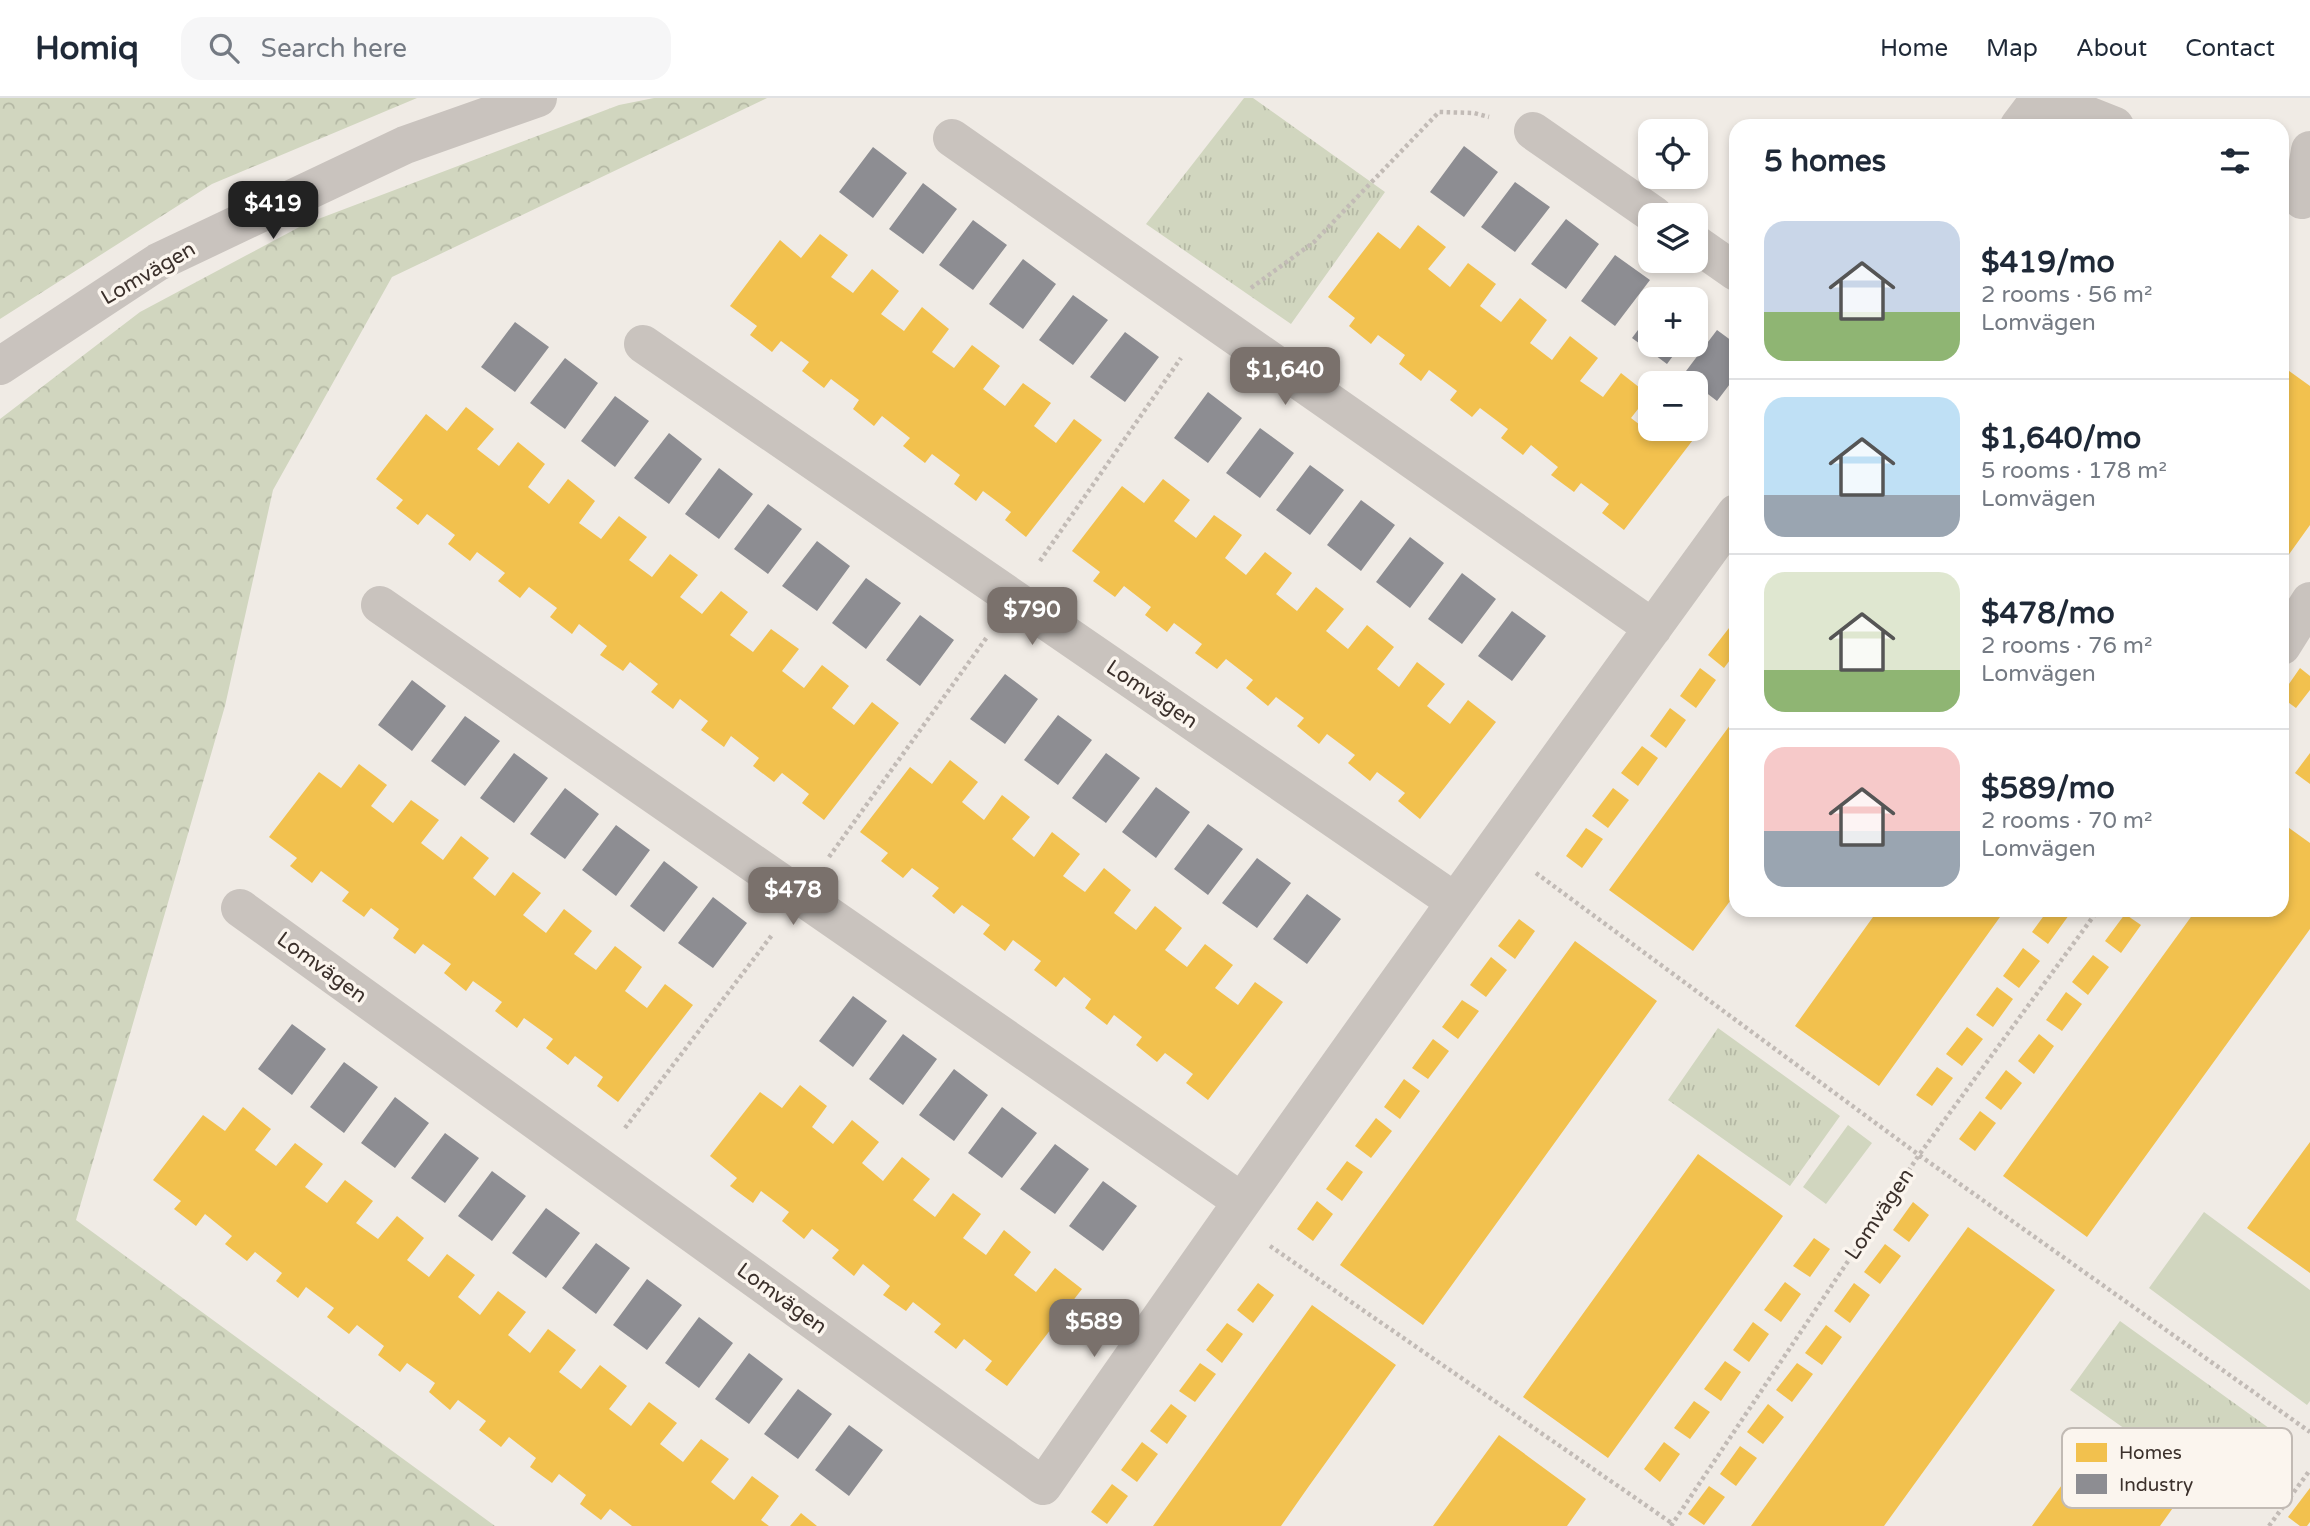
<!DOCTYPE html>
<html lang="en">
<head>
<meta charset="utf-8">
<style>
  :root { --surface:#fff; --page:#f6f6f7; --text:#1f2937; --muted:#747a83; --line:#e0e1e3; --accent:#7a716c }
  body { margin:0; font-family:"Varela Round",sans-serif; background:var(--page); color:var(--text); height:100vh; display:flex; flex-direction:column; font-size:26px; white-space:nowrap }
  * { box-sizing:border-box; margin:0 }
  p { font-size:23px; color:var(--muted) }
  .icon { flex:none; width:38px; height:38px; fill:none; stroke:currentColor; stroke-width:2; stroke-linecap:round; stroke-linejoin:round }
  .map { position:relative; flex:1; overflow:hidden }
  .panel { position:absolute; left:1729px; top:21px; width:560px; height:798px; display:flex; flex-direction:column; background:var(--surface); border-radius:21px; box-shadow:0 4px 10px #0003 }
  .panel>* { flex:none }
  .buttons { position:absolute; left:1638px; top:21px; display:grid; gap:14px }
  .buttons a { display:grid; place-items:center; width:70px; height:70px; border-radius:14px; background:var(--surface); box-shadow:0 4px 10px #0003; font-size:35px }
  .price { position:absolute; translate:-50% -60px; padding:0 16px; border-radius:14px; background:var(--accent); color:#fff; font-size:23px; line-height:46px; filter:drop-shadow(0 2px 4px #0008) }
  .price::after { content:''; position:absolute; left:50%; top:42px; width:21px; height:16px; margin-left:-10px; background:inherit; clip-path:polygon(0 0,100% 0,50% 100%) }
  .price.on { background:#222; color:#fff }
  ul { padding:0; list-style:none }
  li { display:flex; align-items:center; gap:21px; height:175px; padding:0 35px }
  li+li { border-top:2px solid var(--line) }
  li span { display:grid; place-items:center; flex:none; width:196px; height:140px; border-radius:21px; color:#555 }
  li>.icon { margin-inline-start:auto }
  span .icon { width:84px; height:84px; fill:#fffc; stroke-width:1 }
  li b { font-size:30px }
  h2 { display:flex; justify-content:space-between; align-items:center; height:84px; padding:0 35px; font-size:30px }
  header { display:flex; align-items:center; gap:42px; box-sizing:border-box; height:98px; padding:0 35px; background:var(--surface); border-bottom:2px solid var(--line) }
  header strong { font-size:33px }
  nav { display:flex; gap:38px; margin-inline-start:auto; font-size:24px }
  .search { width:490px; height:63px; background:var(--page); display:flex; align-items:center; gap:18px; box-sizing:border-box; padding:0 24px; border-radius:21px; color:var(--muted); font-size:26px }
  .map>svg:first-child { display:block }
</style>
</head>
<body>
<header>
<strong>Homiq</strong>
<div class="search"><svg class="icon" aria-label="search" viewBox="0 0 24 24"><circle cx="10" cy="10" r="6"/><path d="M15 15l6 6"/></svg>Search here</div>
<nav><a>Home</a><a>Map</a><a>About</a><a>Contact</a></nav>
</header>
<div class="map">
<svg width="2310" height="1428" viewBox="0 0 2310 1428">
  <defs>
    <pattern id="grass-tufts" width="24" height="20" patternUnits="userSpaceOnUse" patternTransform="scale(1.75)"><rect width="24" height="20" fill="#d1d6bf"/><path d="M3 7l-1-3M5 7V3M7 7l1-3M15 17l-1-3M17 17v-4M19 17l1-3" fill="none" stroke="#b4b8a4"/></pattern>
    <pattern id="forest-crowns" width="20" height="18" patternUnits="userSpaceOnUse" patternTransform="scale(1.75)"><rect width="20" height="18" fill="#d1d6bf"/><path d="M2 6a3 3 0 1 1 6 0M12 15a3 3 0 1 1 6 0" fill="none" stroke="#b4b8a4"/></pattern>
  </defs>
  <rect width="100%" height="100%" fill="#f0ebe5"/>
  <path fill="url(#grass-tufts)" d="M1244,0H1253L1385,94L1291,226L1146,126Z
    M1718,930L1840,1018L1790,1088L1668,1002Z
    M2120,1223L2291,1346L2238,1411L2070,1292Z"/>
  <path fill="url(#forest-crowns)" d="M0,0H417L212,86L0,221Z
    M654,0H767L392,179L273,392L225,608L76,1122L495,1428H0V321L140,214L305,126L619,7Z"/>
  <path fill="#d1d6bf" d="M1848,1027L1872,1045L1826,1106L1803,1089Z
    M2204,1114L2310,1192V1303L2307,1307L2149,1190Z"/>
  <path fill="#f2c14e" d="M1418,127L1446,149L1428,171L1450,189L1468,165L1496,186L1480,208L1501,224L1520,200L1547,222L1530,245L1552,262L1570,238L1598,260L1580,283L1603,299L1621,275L1649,297L1631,320L1653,337L1658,331H1695L1699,334L1624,432L1602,415L1609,406L1581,385L1574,394L1551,377L1558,369L1531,347L1523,357L1501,340L1508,331L1480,310L1472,319L1450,302L1457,293L1429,272L1421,283L1399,266L1405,257L1378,237L1371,246L1349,228L1355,220L1328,199L1378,134L1400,151Z
    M820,136L848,157L831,179L853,195L872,171L899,193L881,216L904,233L922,209L949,231L932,254L954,270L972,247L1000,268L983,291L1005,308L1023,285L1051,305L1034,328L1056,345L1074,321L1102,342L1026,439L1005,422L1011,414L983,393L976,403L954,386L960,377L932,356L925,365L903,348L910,340L882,318L874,328L853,311L859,302L831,281L824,290L802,273L809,264L781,243L772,254L750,237L757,228L730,208L780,142L801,160Z
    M2282,268L2310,288V427L2282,466Z
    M466,309L494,331L477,351L499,368L518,344L545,366L528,389L549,406L568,381L595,403L579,425L601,441L619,418L647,439L629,462L652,479L670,456L698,477L680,499L702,516L721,493L748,514L730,537L753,554L771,531L799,551L782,573L804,590L822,567L849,588L832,610L854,627L872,604L899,625L824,722L802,705L809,696L782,675L774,684L753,668L759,660L731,638L724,649L701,632L708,623L680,601L673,611L651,594L658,586L630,564L623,573L600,557L607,548L579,526L572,536L550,519L557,510L529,489L520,500L498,483L505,475L477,454L470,463L448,446L455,437L427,416L418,427L396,410L403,402L376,381L426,316L447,333Z
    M1163,381L1190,402L1174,423L1196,440L1214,417L1242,437L1225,460L1246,477L1265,454L1292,475L1276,496L1297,513L1316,489L1344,511L1326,533L1348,551L1367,527L1394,549L1377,571L1399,589L1417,564L1445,586L1427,608L1450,626L1468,602L1496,624L1420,721L1398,703L1405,695L1377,674L1370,683L1348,665L1355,657L1327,636L1319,646L1297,628L1304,620L1276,599L1268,608L1246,590L1253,582L1226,561L1217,571L1195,555L1202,546L1174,525L1167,534L1145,517L1151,509L1124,488L1115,499L1093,483L1100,474L1072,453L1122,388L1144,405Z
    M1729,530L1736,535V554L1724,570L1708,557Z
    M1700,570L1716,582L1696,610L1680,598Z
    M2300,570L2310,578V592L2296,610L2282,600V596Z
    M1670,610L1686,622L1666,650L1650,638Z
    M1736,619V795L1693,853L1609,792Z
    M1642,648L1658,660L1638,688L1621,675Z
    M2310,655V686L2295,675Z
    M950,662L978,684L962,704L984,722L1002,697L1030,719L1012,741L1034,759L1052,734L1080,756L1063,778L1085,794L1104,770L1131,792L1114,815L1136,832L1155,808L1182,830L1165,852L1187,869L1205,846L1233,867L1215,890L1238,907L1255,884L1283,904L1208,1002L1186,985L1193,976L1165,955L1157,964L1136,947L1142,939L1114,917L1107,927L1085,910L1091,901L1064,879L1056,889L1034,872L1041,863L1013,842L1005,853L983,836L990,827L962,807L954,816L932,798L939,790L912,770L903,780L881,763L888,755L860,734L910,669L932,686Z
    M359,666L387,687L371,708L393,725L411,702L439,722L421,745L443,762L461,738L489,760L473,780L495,798L513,774L541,795L523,817L546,835L564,811L592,833L574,856L596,872L615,848L642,869L625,893L647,910L665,886L693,907L618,1004L597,988L603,979L575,958L568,967L546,950L553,941L524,920L517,930L495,913L502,904L473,883L466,893L444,875L451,866L423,846L415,856L393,840L399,831L371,810L364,819L342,803L349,794L321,773L312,785L290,768L297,760L269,739L319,674L341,690Z
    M1613,690L1629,702L1608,730L1592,718Z
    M2282,725L2310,745V831L2087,1139L2003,1078L2196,812H2282Z
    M1586,730L1603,741L1582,770L1566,758Z
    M1878,812H2005L1879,988L1795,928Z
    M2048,812H2061L2069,817L2048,846L2032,834Z
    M2125,816L2141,827L2121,855L2105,843Z
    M1519,821L1535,833L1515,861L1498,848Z
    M1575,843L1657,903L1423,1227L1340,1167Z
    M2023,850L2040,863L2019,890L2003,878Z
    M2093,857L2109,869L2088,897L2072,884Z
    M1491,859L1507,872L1486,899L1470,887Z
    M1997,889L2013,901L1993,929L1976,917Z
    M2066,894L2082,906L2062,933L2046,922Z
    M1462,902L1479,913L1458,941L1442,929Z
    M1967,929L1983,941L1962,968L1946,956Z
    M2039,936L2054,948L2034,976L2018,963Z
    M1433,941L1449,953L1428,981L1412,970Z
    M1937,969L1953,980L1932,1008L1916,997Z
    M2006,972L2022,985L2001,1012L1985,1000Z
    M1404,981L1420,993L1400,1021L1384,1009Z
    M800,987L827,1008L812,1029L833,1046L852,1022L879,1044L862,1065L883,1083L902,1059L930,1081L913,1102L935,1119L953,1095L981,1116L963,1140L986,1157L1004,1132L1031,1154L1014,1177L1036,1194L1055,1170L1082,1191L1007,1288L985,1272L992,1263L964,1241L956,1251L934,1234L941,1226L913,1204L906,1213L883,1197L890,1188L863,1166L854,1178L832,1160L839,1152L812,1131L804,1141L782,1123L789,1114L761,1093L753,1105L730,1088L737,1080L710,1058L760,994L782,1010Z
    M243,1009L271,1031L255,1052L276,1068L295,1045L323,1066L305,1089L327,1105L345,1082L373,1103L356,1125L378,1141L397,1118L424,1140L407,1162L429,1179L447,1156L475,1177L458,1199L480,1217L498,1193L526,1214L508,1237L530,1255L548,1231L576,1252L559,1274L581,1291L600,1267L627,1288L609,1311L631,1328L649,1304L677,1325L660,1346L683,1364L701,1341L729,1361L711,1384L734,1402L752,1378L779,1398L761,1422L769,1428H632L610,1411L601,1422L580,1406L586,1397L559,1376L552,1385L530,1369L536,1360L509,1339L501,1349L479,1332L486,1323L458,1302L450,1312L429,1294L435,1285L407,1265L400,1274L378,1257L384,1248L357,1227L349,1236L327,1219L334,1210L306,1189L298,1200L276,1183L282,1175L255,1154L247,1163L225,1146L232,1138L205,1116L196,1128L174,1111L181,1103L153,1082L203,1017L225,1033Z
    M1980,1013L1996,1025L1975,1053L1959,1041Z
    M1376,1020L1392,1033L1371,1060L1355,1048Z
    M2310,1044V1175L2247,1130Z
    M1698,1056L1783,1118L1608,1360L1523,1299Z
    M1347,1063L1363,1074L1342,1103L1326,1091Z
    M1317,1103L1333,1116L1313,1143L1297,1131Z
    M1913,1104L1929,1117L1909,1144L1893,1132Z
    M1968,1129L2055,1192L1884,1428H1751Z
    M1814,1140L1830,1151L1810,1179L1793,1168Z
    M1885,1146L1901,1158L1880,1186L1864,1174Z
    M1785,1184L1801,1196L1781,1224L1764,1212Z
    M1258,1185L1274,1197L1253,1225L1237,1212Z
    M1854,1185L1870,1197L1850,1225L1834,1213Z
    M1312,1207L1396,1267L1309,1388L1281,1428H1153Z
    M1753,1224L1769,1236L1749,1264L1733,1252Z
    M1227,1225L1243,1236L1222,1265L1206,1252Z
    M1826,1227L1842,1239L1822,1267L1805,1255Z
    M1725,1263L1741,1274L1721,1303L1704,1291Z
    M1200,1265L1216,1276L1195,1304L1179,1293Z
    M1797,1265L1813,1276L1792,1304L1776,1292Z
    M1694,1303L1710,1314L1690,1341L1674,1330Z
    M1171,1306L1187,1318L1167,1346L1150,1333Z
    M1768,1306L1784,1319L1763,1346L1747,1334Z
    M1499,1337L1586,1401L1567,1428H1433Z
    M2096,1340L2180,1400L2160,1428H2032Z
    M1142,1344L1158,1356L1137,1384L1121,1372Z
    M1664,1344L1680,1356L1660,1384L1644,1371Z
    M1740,1348L1757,1360L1736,1388L1720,1376Z
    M1112,1386L1128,1398L1107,1426L1091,1414Z
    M1709,1388L1725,1399L1704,1427L1688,1416Z
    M2310,1390V1424L2307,1428H2300L2288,1419Z
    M801,1415L817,1428H790Z"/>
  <path fill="#8d8d92" d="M1464,48L1498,74L1464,119L1430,94Z
    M873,49L907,75L873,120L839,94Z
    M1515,84L1550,109L1515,154L1481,129Z
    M923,85L957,111L923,156L889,131Z
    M1566,121L1599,146L1566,191L1531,166Z
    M973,122L1007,147L973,192L939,167Z
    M1615,157L1650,182L1615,228L1581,203Z
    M1023,161L1056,186L1023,231L989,206Z
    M1073,197L1108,222L1073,267L1039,242Z
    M1650,216V247H1681L1667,266L1632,240Z
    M515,224L549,249L515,294L481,269Z
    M1717,232L1736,246V278L1717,303L1683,277Z
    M1125,234L1159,259L1125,304L1090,279Z
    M565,260L598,285L565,331L530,305Z
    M1208,294L1242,320L1208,365L1174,340Z
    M615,298L649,323L615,369L581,343Z
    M1260,330L1294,355L1260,400L1226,375Z
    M669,335L702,361L669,406L634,380Z
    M1310,367L1344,392L1310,437L1276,412Z
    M719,370L753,396L719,441L685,416Z
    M1361,402L1395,427L1361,473L1327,447Z
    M768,406L802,431L768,476L734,451Z
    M1410,439L1444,465L1410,510L1376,484Z
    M817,443L850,468L817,513L782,488Z
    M1462,475L1496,501L1462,546L1428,521Z
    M866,480L901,505L866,551L832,525Z
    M1512,513L1546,538L1512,583L1478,558Z
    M920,517L954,542L920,588L886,562Z
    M1005,576L1038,601L1005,646L970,621Z
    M412,582L446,608L412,653L378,627Z
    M1058,617L1092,642L1058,687L1024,662Z
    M465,618L500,643L465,688L431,663Z
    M514,655L548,680L514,725L480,700Z
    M1106,655L1140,680L1106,725L1072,700Z
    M1156,689L1190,714L1156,760L1122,734Z
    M565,690L599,716L565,761L530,736Z
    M1208,726L1243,751L1208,797L1174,771Z
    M616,727L650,752L616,798L582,772Z
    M1257,760L1291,785L1257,830L1222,805Z
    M664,763L698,789L664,834L630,808Z
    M1307,796L1341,821L1307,866L1273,841Z
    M713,799L747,825L713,870L678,845Z
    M853,898L887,923L853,969L819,943Z
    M292,926L326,951L292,997L258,971Z
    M903,936L937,961L903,1007L869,981Z
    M344,964L378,989L344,1035L310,1009Z
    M954,971L988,997L954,1043L919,1017Z
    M395,999L429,1025L395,1070L361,1045Z
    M1002,1009L1037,1035L1002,1080L968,1055Z
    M445,1035L479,1060L445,1105L411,1080Z
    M1055,1046L1089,1071L1055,1116L1020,1091Z
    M492,1073L526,1098L492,1143L458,1118Z
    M1103,1083L1137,1108L1103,1153L1069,1128Z
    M546,1110L580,1135L546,1180L512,1155Z
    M596,1145L630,1170L596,1216L562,1190Z
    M647,1181L682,1207L647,1252L613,1227Z
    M699,1219L733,1245L699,1290L665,1265Z
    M749,1255L783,1281L749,1326L715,1301Z
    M798,1291L832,1316L798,1361L764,1336Z
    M849,1327L883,1352L849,1398L815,1372Z"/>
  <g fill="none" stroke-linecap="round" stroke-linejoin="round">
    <path stroke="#c2bbb6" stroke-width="4.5" stroke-dasharray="3.5 3.5" stroke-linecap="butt" d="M1251,190L1314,144L1439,14L1474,15L1489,19
      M1040,463L1181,260
      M829,759L987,539
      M1536,775L1919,1057L2310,1334
      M625,1030L772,837
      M1270,1148L1673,1426
      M1671,1428L1919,1057L2098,812
      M2269,1428L2310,1372"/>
    <path stroke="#c9c3be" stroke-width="38" d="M2045,0L2115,28
      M2019,28L2040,0
      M1533,33L1654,117
      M952,40L1653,530
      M2302,102L2310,52
      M1696,146L1736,174
      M643,246L1454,803
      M0,268L158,164L405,47L538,0
      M380,507L1241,1103
      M2282,548L2310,503
      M240,810L1043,1388C1270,1061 1502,737 1736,415"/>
  </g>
  <g text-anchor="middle" stroke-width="7" stroke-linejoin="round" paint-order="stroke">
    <g font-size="21" fill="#3b302b" stroke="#fbf5ee">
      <text transform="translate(148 175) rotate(-30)" y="7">Lomvägen</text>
      <text transform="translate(1152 596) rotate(34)" y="7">Lomvägen</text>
      <text transform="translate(322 869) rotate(36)" y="7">Lomvägen</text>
      <text transform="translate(1879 1116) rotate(-56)" y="7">Lomvägen</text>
      <text transform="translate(782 1200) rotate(36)" y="7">Lomvägen</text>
    </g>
  </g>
  <rect x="2062" y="1330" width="230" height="80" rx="10" fill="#fbf5ee" stroke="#c1bab4" stroke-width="2"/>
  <rect x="2076" y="1345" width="31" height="19" fill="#f2c14e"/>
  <rect x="2076" y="1376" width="31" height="20" fill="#8d8d92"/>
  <g font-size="19" fill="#3b302b">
    <text x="2119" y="1361">Homes</text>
    <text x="2119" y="1393">Industry</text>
  </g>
</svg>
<div class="buttons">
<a><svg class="icon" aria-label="locate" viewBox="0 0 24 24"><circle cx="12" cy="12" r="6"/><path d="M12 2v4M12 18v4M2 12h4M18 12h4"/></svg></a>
<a><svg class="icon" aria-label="layers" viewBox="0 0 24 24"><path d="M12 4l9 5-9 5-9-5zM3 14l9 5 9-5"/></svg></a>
<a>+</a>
<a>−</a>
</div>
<b class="price on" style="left:273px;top:143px">$419</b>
<b class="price" style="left:1285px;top:309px">$1,640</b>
<b class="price" style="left:1032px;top:549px">$790</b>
<b class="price" style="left:793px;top:829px">$478</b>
<b class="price" style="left:1094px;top:1261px">$589</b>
<section class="panel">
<h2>5 homes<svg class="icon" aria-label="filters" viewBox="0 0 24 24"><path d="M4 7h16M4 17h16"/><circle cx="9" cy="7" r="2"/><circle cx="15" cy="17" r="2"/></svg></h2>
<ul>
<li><span style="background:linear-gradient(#c9d6e8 65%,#8fb573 0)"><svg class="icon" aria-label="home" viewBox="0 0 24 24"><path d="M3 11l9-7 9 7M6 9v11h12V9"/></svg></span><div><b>$419/mo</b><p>2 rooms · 56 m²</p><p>Lomvägen</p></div></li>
<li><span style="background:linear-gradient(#bfe0f5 70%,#9aa5b1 0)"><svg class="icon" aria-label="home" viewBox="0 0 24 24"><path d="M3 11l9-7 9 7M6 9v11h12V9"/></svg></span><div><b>$1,640/mo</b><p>5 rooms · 178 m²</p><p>Lomvägen</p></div></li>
<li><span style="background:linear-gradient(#dfe7d0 70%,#8fb573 0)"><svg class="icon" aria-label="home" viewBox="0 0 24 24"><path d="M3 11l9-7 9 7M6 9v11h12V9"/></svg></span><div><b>$478/mo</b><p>2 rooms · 76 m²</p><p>Lomvägen</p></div></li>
<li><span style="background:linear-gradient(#f6c9c9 60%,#9aa5b1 0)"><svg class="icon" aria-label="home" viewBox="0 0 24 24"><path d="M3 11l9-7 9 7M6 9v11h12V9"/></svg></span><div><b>$589/mo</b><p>2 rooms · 70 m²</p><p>Lomvägen</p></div></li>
</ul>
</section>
</div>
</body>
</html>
